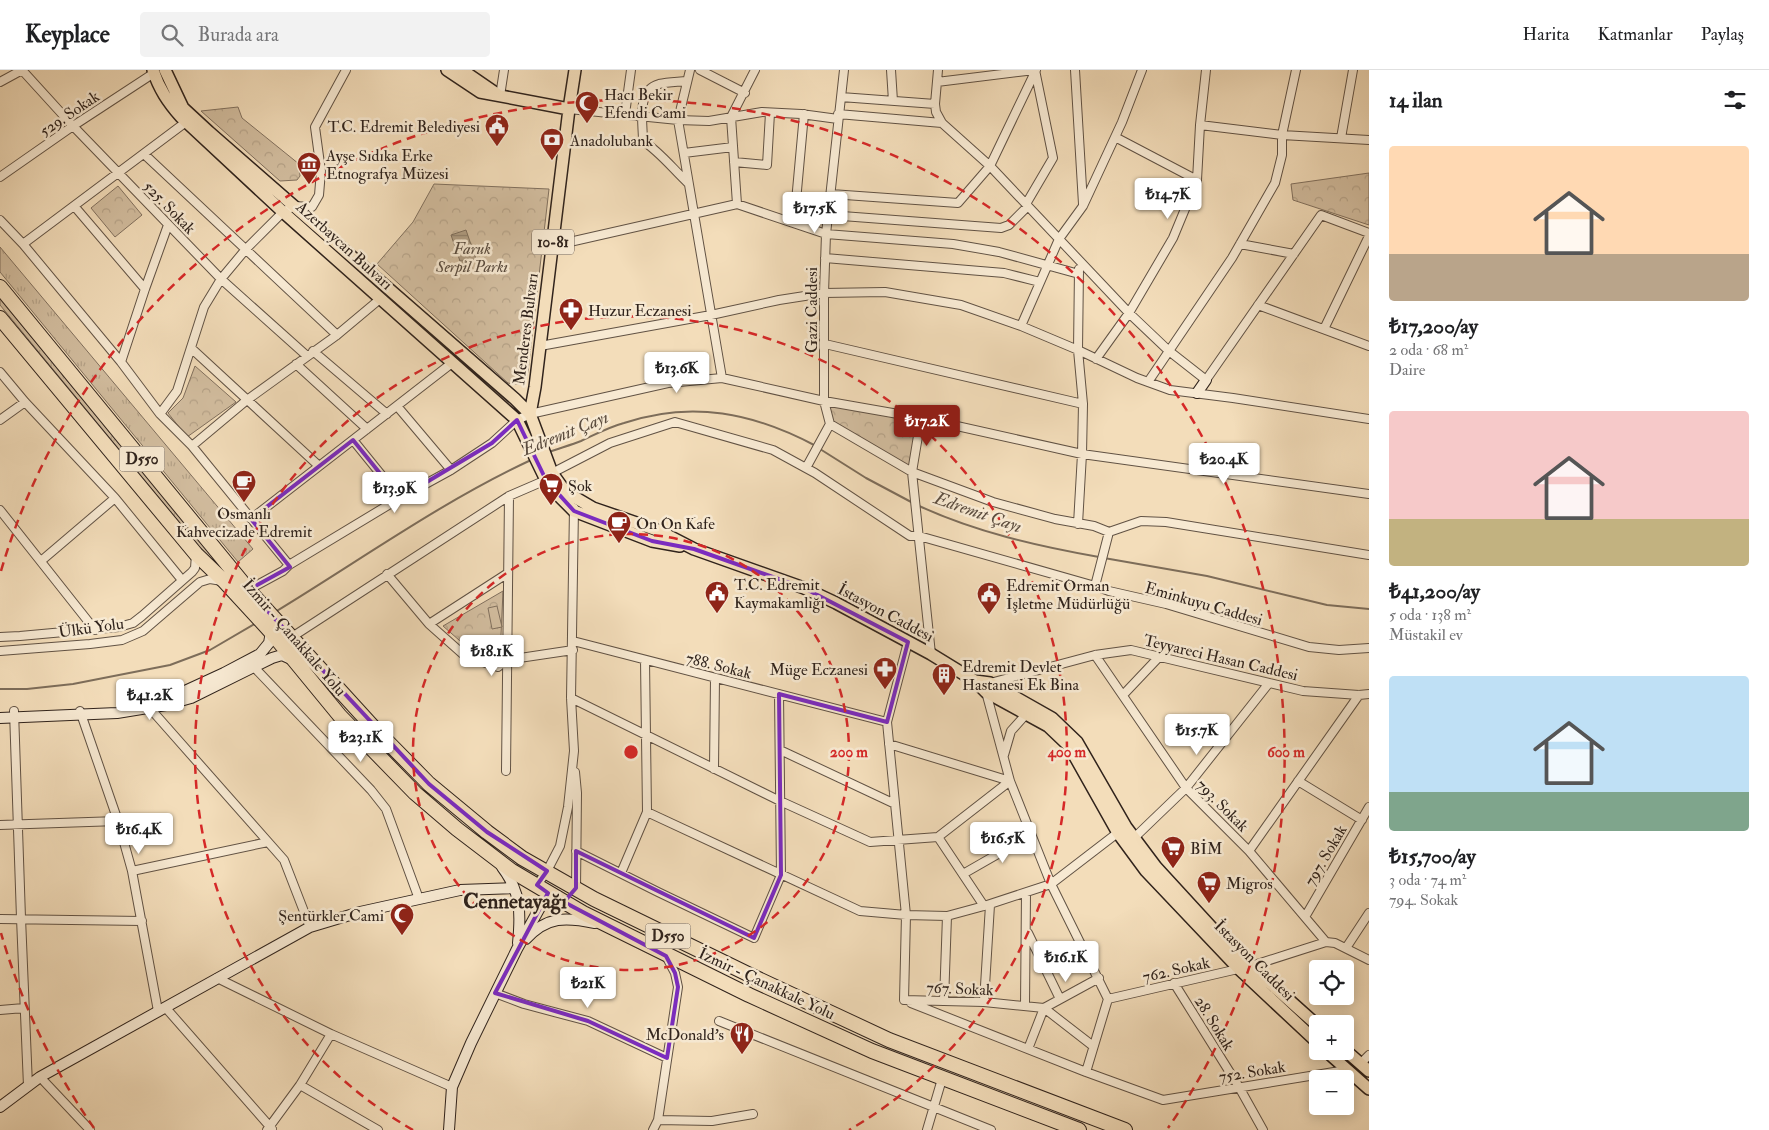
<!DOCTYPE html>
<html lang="tr">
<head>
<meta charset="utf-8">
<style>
  :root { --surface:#fff; --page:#f2f2f2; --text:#202124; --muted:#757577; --line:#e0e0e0; --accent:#8f2418 }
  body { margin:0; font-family:"IM FELL Double Pica",serif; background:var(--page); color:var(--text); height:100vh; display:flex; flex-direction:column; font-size:19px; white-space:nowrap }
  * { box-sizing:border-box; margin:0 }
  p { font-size:16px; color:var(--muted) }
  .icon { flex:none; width:28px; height:28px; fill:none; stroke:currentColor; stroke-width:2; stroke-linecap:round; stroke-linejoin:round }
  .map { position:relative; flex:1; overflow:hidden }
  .details { display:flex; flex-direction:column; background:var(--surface); width:400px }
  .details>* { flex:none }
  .tools { position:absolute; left:1309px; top:890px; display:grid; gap:10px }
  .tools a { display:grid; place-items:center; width:45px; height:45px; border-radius:5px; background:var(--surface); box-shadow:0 2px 12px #0003; font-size:25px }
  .price { position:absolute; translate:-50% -42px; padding:0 11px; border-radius:5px; background:#fff; color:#222; font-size:16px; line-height:32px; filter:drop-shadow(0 1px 2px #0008) }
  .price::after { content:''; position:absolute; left:50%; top:30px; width:15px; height:11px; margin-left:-8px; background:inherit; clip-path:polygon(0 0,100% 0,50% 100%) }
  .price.current { background:var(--accent); color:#fff }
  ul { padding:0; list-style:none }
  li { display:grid; align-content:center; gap:10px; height:265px; padding:0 20px }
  li span { display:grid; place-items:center; height:155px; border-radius:5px; color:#555 }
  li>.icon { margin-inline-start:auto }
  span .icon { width:90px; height:90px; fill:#fffc; stroke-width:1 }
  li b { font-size:21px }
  h2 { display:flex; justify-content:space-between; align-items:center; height:60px; padding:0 20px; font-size:21px }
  header { display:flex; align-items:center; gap:30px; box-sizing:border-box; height:70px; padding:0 25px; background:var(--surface); border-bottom:1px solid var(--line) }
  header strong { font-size:24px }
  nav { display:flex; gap:28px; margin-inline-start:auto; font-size:18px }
  .search { width:350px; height:45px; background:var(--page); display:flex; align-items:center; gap:12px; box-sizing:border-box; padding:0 18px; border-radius:5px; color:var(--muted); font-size:19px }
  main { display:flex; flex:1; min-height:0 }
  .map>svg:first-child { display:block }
</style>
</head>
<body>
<header>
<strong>Keyplace</strong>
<div class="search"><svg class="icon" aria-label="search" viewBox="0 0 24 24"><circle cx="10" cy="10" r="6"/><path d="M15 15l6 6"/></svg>Burada ara</div>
<nav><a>Harita</a><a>Katmanlar</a><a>Paylaş</a></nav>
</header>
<main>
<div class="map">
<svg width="1369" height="1060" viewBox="0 0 1369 1060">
  <defs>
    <pattern id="grass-tufts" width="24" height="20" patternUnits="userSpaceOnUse" patternTransform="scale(1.25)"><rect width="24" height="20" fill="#d2bd9f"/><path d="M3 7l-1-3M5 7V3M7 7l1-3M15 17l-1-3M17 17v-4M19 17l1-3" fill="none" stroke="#b5a288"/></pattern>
    <pattern id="park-crowns" width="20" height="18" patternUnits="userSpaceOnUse" patternTransform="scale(1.25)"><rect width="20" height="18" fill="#d2bd9f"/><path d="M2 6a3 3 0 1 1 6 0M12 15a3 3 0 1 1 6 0" fill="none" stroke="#b5a288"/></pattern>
    <pattern id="water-rules" width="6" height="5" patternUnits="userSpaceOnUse" patternTransform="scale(1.25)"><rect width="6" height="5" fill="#b19e84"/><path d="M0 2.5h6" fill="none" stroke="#90806b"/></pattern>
  </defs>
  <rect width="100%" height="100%" fill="#f3ddba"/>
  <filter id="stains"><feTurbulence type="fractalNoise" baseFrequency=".004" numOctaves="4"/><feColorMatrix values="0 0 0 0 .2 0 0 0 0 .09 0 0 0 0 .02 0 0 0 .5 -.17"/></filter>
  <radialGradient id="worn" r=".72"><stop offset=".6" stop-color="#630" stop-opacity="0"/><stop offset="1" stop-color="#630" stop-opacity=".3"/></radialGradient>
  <path fill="url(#grass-tufts)" stroke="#81705e" d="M308,155L510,331L508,332L310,159Z
    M0,177L253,479L238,492L0,202Z
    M0,229L248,530L222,504L0,235Z"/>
  <path fill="url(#park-crowns)" stroke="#81705e" d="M238,37L242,48L299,94L300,106L297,110L280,111L201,41Z
    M1369,103V155L1293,130L1291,114Z
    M434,114L549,119L528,301C526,313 520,316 508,313L377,194L413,152Z
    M118,116L142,145L115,167L91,138Z
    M195,296L236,332L187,367L168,343L183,328Z
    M824,331L921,348L912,402L830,354Z
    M503,521L500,587L495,591L476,585L443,556Z"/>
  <path fill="#d2bd9f" stroke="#81705e" d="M497,536L502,557L492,559L488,538Z"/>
  <path fill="url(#water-rules)" stroke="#7d6d5a" d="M466,160L476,189L461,194L451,165Z"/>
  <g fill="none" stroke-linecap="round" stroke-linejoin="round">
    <path stroke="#7d6d5a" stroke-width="2" d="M820,379L866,408L913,433
      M549,382C560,378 571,375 581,371C596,364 609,357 624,353C692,330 754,343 816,376
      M917,435C975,462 1037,476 1099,487
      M1104,488L1207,506L1327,535L1369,539
      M275,542C359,491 441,432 531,390
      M0,619H27L73,614L170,595L210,580L256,553"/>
    <defs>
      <path id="street" d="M22,0L73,56L221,209L307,286
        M690,0L678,50L722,308
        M700,0L745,23
        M844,0L826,164L824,223V331L830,354L912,402L993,432L1055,449L1094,456L1109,462L1141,451L1166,452L1369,485
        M891,0L893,31
        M938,0L935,34L936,42L942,53L990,96L1129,243L1169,281L1206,310L1321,145L1369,163
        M1075,0L1083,134
        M687,11C678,12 668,12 659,14C636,20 643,53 643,71C660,82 673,99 688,113
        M0,12L22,0
        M937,12L1035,0L1053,88L1026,134
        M500,26L504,0
        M841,27L935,34
        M569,39L678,50L709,51L762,42L801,44L838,49
        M625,44L631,0
        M838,44L942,53
        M1200,55L1282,65L1369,70
        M1115,67L1197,110
        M1341,68L1353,0
        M684,83L733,77
        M144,84L337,265
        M734,92L767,95L770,43
        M0,107L73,56L154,3
        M831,124L958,133L990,96L1036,0
        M737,134L731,47L755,0
        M75,137L145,219
        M829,145L1001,158L1009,155L1028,136
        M0,150L23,174L121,292
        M794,153L804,44
        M168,155L145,219L121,292L160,344L192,376L289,495
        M23,174L186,52
        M1240,174L1294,184
        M552,176L737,134L826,164L953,174L999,182L1079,204
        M825,188L1004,203L1040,212
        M1258,235L1369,276
        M1021,256L1059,169L1083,136L1122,52L1142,0
        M1324,259L1369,166
        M825,274L1083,334
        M540,276L711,245L779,230L824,223L885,222L961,235L1021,256L1078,280L1137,308L1170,320L1233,328L1369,349
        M191,278L319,396
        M313,281L387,344
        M1096,289L1129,243L1173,168L1197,110L1200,55L1206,0
        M296,294L367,359
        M0,302L25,332L115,428L182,510
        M1148,312L1232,188L1275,113L1282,85V65L1296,0
        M397,336L451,400
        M160,344L177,321L204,237L221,209L246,179L283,142L294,136L312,137L319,125L321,101L315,57L346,0
        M921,348L912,402L931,584
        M0,350L25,332
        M353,370L400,428
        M192,376L247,330L337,265L380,229
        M806,398L830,354
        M552,403L610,373L675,352L773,380L815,403L910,466H919L1095,516L1109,521L1166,534L1309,577L1339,580L1369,578
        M0,440L95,560
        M251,449L452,293
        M1078,454L1082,384L1083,334L1078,280L1079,199
        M41,491L115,428
        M387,504L429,554L508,503
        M1095,516L1109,462
        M248,520L283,501L289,495L400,428L451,400L492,373L517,350L530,344L668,313L722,308L824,331L921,348L1082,384L1369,424
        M429,554L465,586L498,597L506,590L573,580
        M0,567L20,566L119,557L133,553L142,546L192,502L195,498L196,484
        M292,567L509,426L546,410
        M573,571L887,652
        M0,581L90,574L122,570L143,561L200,512L210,509L222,511
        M1095,585L1186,718L1249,781L1326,872
        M252,595L371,720L386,739L419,829
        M1123,625L1159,587
        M571,628L780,731L870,772L938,767L1010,711
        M148,636L284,790L310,857
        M14,641L21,848L28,1016
        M80,641L118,751L132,801L158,941
        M889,674L1010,711
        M780,680L895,734
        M1004,685L1011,661L1028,642
        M714,699L715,608
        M506,701L509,426
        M575,702L577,723L576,818
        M1298,711L1362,750
        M647,742L860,841L906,845L947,846L984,836L1051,814L1120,761
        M0,755L118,751
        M938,767L984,836
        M1134,768L1186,718L1269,613
        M576,781L658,822L754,868L781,805L779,624
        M1249,781L1359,625
        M132,801L268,772
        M621,803L647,742L645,590
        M963,804L1031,765
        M537,815L547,801L560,776L568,737L574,681L571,628L574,438
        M1305,847L1369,737
        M0,849L142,851
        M1028,863L1060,929
        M1346,878L1369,843
        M217,908L331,964
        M1174,913L1239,1017L1263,1060
        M495,923L524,934L588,951L667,988
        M1108,929L1051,814L1010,711L986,622L990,613L1095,585L1131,580L1303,621L1359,625L1369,624
        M1108,929L1086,1002L1163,1030L1346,1000
        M1108,929L1251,896L1326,872L1335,873L1369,890
        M904,930L906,845L887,652L908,572
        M904,930L984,932L1044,938L1093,976
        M944,931L947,846
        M984,932L990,835
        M911,933L1086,1002
        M1025,935L1026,823
        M165,937L272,1059
        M0,940L24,938
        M719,951L991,1060
        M1028,979L1044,938L1099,908
        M1360,994L1369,985
        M40,1007L90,1060
        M300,1015L378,1060
        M658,1050L712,1051L753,1044
        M267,1060L300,1015L331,964L452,1017
        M653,1060L658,1050L678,917L675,903L666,886
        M927,1060L942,1009"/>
      <path id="secondary" d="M1197,323L1206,310
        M147,632L174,626L224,603L260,584L269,573L271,562
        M0,648L117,643L166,635L191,628L272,588L282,585L293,590
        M502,797C521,822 521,843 518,873
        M526,869C547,846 566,847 595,853
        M0,1037L40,1007L310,857L360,842L460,820L514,818
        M449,1060L452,1017L471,973L517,879L548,823"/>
      <path id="primary" d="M153,0C159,19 168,32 181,47L283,142L517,350L546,410L552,419L574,441L652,471L680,476
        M165,0L183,38L209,62L515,329L530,344L552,403L562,417L576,428L593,438L657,460L694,479L804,518L836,533L931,584L975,611L986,622L1048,656L1069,676L1118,763L1146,801L1239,899L1318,973
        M447,0L480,22L569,39
        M462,0L497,24
        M530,344L535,317L569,39L575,0
        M975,611L990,613L1052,648L1077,672L1126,757L1156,797L1212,858L1251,896L1318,956
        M1345,980L1369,1001
        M1326,981L1369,1019"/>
      <path id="highway" d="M0,217L251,523L374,658L429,714L487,762L522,788L594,829L754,907L889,970L1125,1060
        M0,248L196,484L225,512L271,562L340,646L415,723L457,759L512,801L583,843L749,925L872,981L1079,1060"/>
    </defs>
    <use href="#street" stroke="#615244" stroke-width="10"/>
    <use href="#secondary" stroke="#30231c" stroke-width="12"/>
    <use href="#primary" stroke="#30231c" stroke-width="14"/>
    <use href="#highway" stroke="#30231c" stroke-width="16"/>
    <use href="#street" stroke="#f7e9d2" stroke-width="8"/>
    <use href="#secondary" stroke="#f7e9d2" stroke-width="10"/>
    <use href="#primary" stroke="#f3ddba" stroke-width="11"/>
    <use href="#highway" stroke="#f3ddba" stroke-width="14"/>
  </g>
  <path fill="none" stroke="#7b2cbf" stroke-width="4" stroke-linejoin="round" d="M517,350L546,410L574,441L652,471L694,479L804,518L908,572L887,652L779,624L781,805L754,868L576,781V818L564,832L666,886L675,903L678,917L667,988L588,951L495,923L548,823L537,815L547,801L487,762L429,714L248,520L290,497L251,449L353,370L400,428L492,373Z"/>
  <g fill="none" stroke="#d62828" stroke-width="2.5" stroke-dasharray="9 6">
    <circle cx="631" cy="682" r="218"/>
    <path d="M413 1060A436 436 0 1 1 849 1060"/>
    <path d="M94 1058A655 655 0 0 1 1 863M1 501A655 655 0 1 1 1168 1058"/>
  </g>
  <defs>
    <symbol id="mosque-pin" viewBox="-11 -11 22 30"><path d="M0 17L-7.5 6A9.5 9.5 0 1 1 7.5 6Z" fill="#8f2418" stroke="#f7e9d2"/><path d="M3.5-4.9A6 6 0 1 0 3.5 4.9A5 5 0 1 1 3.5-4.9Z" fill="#fff"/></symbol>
    <symbol id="civic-pin" viewBox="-11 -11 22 30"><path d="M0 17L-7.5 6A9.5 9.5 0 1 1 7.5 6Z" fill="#8f2418" stroke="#f7e9d2"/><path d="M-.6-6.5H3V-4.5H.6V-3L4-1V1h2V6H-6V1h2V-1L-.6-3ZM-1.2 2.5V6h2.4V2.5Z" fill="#fff"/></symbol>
    <symbol id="bank-pin" viewBox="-11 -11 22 30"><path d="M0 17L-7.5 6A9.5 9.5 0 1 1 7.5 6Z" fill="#8f2418" stroke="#f7e9d2"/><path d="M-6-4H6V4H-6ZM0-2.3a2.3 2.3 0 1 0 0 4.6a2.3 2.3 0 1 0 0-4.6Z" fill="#fff"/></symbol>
    <symbol id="museum-pin" viewBox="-11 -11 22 30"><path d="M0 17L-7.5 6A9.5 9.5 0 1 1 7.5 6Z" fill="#8f2418" stroke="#f7e9d2"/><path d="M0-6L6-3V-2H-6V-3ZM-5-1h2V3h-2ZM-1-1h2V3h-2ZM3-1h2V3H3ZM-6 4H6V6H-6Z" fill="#fff"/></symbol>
    <symbol id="pharmacy-pin" viewBox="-11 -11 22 30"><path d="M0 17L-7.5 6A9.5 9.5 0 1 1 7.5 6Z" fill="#8f2418" stroke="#f7e9d2"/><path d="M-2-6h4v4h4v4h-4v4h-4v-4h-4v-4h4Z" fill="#fff"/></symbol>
    <symbol id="cafe-pin" viewBox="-11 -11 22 30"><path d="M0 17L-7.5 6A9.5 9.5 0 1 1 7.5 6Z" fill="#8f2418" stroke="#f7e9d2"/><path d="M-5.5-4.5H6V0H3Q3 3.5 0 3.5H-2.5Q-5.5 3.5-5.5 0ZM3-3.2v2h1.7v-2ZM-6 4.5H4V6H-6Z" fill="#fff"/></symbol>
    <symbol id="supermarket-pin" viewBox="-11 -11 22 30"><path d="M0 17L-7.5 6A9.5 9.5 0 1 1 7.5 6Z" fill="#8f2418" stroke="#f7e9d2"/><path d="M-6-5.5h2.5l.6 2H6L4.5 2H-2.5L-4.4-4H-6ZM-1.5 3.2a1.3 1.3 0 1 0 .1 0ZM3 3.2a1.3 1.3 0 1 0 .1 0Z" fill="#fff"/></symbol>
    <symbol id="building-pin" viewBox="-11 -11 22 30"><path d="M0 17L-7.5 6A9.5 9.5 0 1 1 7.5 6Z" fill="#8f2418" stroke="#f7e9d2"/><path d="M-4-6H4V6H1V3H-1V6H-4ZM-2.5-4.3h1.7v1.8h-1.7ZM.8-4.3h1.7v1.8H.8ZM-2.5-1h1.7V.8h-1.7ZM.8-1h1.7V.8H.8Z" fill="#fff"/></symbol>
    <symbol id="restaurant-pin" viewBox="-11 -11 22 30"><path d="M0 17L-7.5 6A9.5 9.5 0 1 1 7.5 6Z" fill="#8f2418" stroke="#f7e9d2"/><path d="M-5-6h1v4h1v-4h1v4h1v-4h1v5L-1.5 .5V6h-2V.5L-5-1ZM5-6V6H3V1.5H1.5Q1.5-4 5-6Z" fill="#fff"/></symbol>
  </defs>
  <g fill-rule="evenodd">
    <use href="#mosque-pin" x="573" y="19" width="28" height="38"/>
    <use href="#civic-pin" x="483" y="42" width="28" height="38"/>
    <use href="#bank-pin" x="538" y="56" width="28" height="38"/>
    <use href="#museum-pin" x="295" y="80" width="28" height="38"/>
    <use href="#pharmacy-pin" x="557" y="226" width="28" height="38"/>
    <use href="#cafe-pin" x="230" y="398" width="28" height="38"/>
    <use href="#supermarket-pin" x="537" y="401" width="28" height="38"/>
    <use href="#cafe-pin" x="605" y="439" width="28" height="38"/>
    <use href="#civic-pin" x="703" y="509" width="28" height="38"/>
    <use href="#civic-pin" x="975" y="510" width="28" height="38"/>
    <use href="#pharmacy-pin" x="871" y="585" width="28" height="38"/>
    <use href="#building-pin" x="930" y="591" width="28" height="38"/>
    <use href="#supermarket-pin" x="1159" y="764" width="28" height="38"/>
    <use href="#supermarket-pin" x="1195" y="799" width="28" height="38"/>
    <use href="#mosque-pin" x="388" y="831" width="28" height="38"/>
    <use href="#restaurant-pin" x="728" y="950" width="28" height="38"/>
  </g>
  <g text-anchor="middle" stroke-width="5" stroke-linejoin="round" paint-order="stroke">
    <g fill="#f7e9d2" stroke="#6c5e53" stroke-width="1">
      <rect x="532" y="159.5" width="42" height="25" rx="4"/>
      <rect x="119.5" y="376.5" width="45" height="25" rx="4"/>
      <rect x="645.5" y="853.5" width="45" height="25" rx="4"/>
    </g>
    <g font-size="15" font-weight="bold" fill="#30231c">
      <text x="553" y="177">10-81</text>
      <text x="142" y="394">D550</text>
      <text x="668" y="871">D550</text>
    </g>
    <g font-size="16" fill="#30231c" stroke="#f7e9d2" text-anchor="start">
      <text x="604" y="30">Hacı Bekir<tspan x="604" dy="18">Efendi Cami</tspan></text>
      <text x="480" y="62" text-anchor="end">T.C. Edremit Belediyesi</text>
      <text x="570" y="76">Anadolubank</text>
      <text x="326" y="91">Ayşe Sıdıka Erke<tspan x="326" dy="18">Etnografya Müzesi</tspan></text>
      <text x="588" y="246">Huzur Eczanesi</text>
      <text x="568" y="421">Şok</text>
      <text x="244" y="449" text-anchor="middle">Osmanlı<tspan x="244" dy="18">Kahvecizade Edremit</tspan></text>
      <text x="636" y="459">On On Kafe</text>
      <text x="734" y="520">T.C. Edremit<tspan x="734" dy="18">Kaymakamlığı</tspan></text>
      <text x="1006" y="521">Edremit Orman<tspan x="1006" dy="18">İşletme Müdürlüğü</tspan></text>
      <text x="962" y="602">Edremit Devlet<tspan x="962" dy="18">Hastanesi Ek Bina</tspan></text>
      <text x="868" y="605" text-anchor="end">Müge Eczanesi</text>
      <text x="1190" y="784">BİM</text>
      <text x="1226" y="819">Migros</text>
      <text x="384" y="851" text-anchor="end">Şentürkler Cami</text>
      <text x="724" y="970" text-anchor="end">McDonald's</text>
    </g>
    <g font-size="16" fill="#30231c" stroke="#f7e9d2">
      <text transform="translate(69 43) rotate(-34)" y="6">529. Sokak</text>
      <text transform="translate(170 137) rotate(46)" y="6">525. Sokak</text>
      <text transform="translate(345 175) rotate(42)" y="6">Azerbaycan Bulvarı</text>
      <text transform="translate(811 240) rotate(-90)" y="6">Gazi Caddesi</text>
      <text transform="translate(525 259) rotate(-83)" y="6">Menderes Bulvarı</text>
      <text transform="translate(1204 533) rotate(16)" y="6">Eminkuyu Caddesi</text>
      <text transform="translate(886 542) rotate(28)" y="6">İstasyon Caddesi</text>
      <text transform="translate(91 557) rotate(-8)" y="6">Ülkü Yolu</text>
      <text transform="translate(295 567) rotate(49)" y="6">İzmir - Çanakkale Yolu</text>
      <text transform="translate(1221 587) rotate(13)" y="6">Teyyareci Hasan Caddesi</text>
      <text transform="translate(719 595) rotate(14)" y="6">788. Sokak</text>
      <text transform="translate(1223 735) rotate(45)" y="6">793. Sokak</text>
      <text transform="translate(1325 785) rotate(-60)" y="6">797. Sokak</text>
      <text transform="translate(1255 890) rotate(45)" y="6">İstasyon Caddesi</text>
      <text transform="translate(1176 899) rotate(-13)" y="6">762. Sokak</text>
      <text transform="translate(767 913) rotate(25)" y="6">İzmir - Çanakkale Yolu</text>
      <text transform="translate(960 918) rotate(2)" y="6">767. Sokak</text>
      <text transform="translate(1215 953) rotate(58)" y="6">28. Sokak</text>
      <text transform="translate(1252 1001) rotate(-9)" y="6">752. Sokak</text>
    </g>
    <g font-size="16" font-style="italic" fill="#584a3d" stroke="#f7e9d2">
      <text x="472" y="184">Faruk<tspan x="472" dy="18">Serpil Parkı</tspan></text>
    </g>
    <g font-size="18" font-style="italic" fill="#5d4e40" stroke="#f7e9d2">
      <text transform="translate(565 363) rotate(-22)" y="6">Edremit Çayı</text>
      <text transform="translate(978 442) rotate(19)" y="6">Edremit Çayı</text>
    </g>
    <g font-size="21" font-weight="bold" fill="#30231c" stroke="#f7e9d2">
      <text x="515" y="838">Cennetayağı</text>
    </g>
  </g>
  <circle cx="631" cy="682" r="8" fill="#d62828" stroke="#f7e9d2" stroke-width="2.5"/>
  <g font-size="15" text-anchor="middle" font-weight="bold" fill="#d62828" stroke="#f7e9d2" stroke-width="5" stroke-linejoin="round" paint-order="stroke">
    <text x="849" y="687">200 m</text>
    <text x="1067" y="687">400 m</text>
    <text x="1286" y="687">600 m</text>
  </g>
  <rect width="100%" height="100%" filter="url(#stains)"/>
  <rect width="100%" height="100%" fill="url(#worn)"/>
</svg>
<div class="tools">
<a><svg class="icon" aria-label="locate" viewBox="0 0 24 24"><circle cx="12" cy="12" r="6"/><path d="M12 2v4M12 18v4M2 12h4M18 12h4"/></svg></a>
<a>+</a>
<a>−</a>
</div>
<b class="price" style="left:1168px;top:150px">₺14.7K</b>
<b class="price" style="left:815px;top:164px">₺17.5K</b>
<b class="price" style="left:677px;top:324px">₺13.6K</b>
<b class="price current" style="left:927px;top:377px">₺17.2K</b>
<b class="price" style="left:1224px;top:415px">₺20.4K</b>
<b class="price" style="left:395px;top:444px">₺13.9K</b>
<b class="price" style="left:492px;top:607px">₺18.1K</b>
<b class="price" style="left:150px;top:651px">₺41.2K</b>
<b class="price" style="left:1197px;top:686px">₺15.7K</b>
<b class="price" style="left:361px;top:693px">₺23.1K</b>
<b class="price" style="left:139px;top:785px">₺16.4K</b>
<b class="price" style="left:1003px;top:794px">₺16.5K</b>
<b class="price" style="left:1066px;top:913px">₺16.1K</b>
<b class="price" style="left:588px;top:939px">₺21K</b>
</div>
<section class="details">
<h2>14 ilan<svg class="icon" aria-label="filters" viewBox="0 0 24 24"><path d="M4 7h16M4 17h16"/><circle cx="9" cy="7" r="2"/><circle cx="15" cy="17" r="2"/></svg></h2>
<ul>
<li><span style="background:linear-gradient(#ffd9b3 70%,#b9a48a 0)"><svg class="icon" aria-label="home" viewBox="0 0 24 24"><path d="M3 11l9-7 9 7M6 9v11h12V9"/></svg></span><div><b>₺17,200/ay</b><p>2 oda · 68 m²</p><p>Daire</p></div></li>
<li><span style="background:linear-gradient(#f6c9c9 70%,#c2b280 0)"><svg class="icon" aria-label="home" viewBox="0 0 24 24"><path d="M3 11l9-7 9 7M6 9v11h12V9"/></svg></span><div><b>₺41,200/ay</b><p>5 oda · 138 m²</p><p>Müstakil ev</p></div></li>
<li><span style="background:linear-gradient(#bfe0f5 75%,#7fa58c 0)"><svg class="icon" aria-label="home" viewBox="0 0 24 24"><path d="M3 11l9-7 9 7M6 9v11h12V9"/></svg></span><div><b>₺15,700/ay</b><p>3 oda · 74 m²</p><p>794. Sokak</p></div></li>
</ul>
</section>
</main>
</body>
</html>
